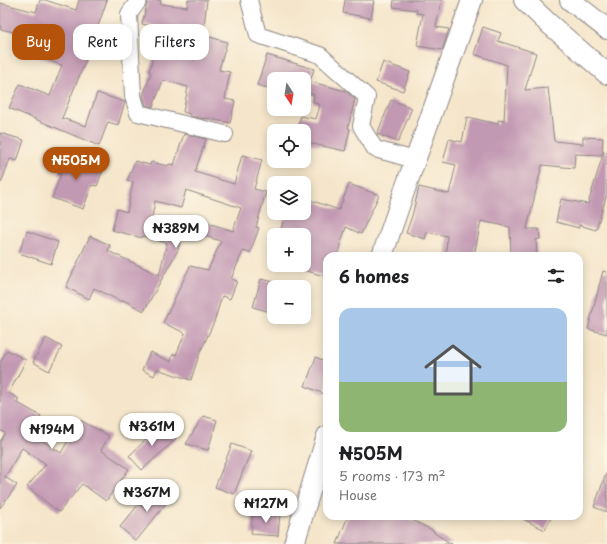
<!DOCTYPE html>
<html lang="en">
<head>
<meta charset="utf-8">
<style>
  :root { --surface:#fff; --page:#f2f2f2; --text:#202124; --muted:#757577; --line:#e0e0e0; --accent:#b45309 }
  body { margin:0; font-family:"Playpen Sans",sans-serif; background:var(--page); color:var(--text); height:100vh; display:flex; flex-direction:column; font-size:15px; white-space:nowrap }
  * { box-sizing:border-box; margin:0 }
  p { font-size:13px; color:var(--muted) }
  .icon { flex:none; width:22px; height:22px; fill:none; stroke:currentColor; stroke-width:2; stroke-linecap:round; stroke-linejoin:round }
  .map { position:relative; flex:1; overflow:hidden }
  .details { position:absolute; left:323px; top:252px; width:260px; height:268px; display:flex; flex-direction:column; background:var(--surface); border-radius:12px; box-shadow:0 2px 10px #0003 }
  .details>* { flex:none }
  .banner { position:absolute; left:12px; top:24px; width:251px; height:36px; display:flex; gap:8px }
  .needle { width:26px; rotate:168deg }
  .tools { position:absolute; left:267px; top:72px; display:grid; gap:8px }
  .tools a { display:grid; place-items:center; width:44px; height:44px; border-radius:8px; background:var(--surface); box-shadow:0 2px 10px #0003; font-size:20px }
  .price { position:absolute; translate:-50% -34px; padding:0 9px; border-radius:14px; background:#fff; color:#222; font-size:13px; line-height:26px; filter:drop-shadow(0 1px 2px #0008) }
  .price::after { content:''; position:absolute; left:50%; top:24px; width:12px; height:9px; margin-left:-6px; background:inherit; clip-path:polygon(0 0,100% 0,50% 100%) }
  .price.active { background:var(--accent); color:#fff }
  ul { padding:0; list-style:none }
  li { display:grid; align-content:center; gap:8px; height:212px; padding:0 16px }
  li+li { border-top:1px solid var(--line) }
  li span { display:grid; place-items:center; height:124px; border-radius:12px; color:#555 }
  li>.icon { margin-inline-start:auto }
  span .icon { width:72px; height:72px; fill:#fffc; stroke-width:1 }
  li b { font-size:17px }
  h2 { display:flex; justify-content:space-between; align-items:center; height:48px; padding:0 16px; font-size:17px }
  .pill { padding:0 14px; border-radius:12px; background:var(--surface); box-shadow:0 2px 10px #0003; font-size:14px; line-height:36px }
  .pill.active { background:var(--accent); color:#fff }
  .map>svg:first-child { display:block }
</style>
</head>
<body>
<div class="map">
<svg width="607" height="544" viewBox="0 0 607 544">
  <rect width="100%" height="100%" fill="#fcf5e5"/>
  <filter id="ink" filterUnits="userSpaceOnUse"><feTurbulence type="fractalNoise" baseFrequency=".025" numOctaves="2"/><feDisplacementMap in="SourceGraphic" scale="8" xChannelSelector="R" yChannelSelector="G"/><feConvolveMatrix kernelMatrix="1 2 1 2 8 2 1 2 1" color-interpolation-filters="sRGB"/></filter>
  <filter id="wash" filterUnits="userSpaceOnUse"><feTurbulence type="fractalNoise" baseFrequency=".012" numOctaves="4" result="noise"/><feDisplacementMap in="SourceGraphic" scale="16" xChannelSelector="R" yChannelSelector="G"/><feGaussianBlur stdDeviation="0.9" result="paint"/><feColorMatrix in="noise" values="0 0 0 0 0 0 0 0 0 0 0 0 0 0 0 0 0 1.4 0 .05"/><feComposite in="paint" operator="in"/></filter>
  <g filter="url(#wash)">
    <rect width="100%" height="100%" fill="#f5e6cb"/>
    <g id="blocks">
      <path fill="#c299b3" d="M40,0H45L76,10L79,0H107L88,55L62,118L86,126L97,93L125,102L118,125L108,122L99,146L9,108L20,84L50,96L62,65L22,52L28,35L0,29V3L36,12Z
        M148,0H161L160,4L187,7L188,0H207L203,35L227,42L219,70L230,72L225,99L235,101L230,123L205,118V119L190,116V114L183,112L188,87L163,80L153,107L146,105L143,96L151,73L149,72L161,28L142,24Z
        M345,0H374L371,18L343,13Z
        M394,0H442L436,27L449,29L442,50L417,46L423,14L416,13L417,10L393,7Z
        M483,27L501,33L498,41L536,53L525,90L548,88L554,141L583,144V137L603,138L602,155L575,154L574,168L542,165L527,229H539L540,239L536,240L537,256H511L510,227L481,221L474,256H446L447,236L427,232L425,239L406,233L412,216L419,187L449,194L456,165L443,162L449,139L462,142L467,117L498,124V120L504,121L507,65L474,54Z
        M267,55L314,69L311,79H274V90L257,85Z
        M383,62L410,72L403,91L376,82Z
        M304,80L346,91L355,99L348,128L350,129L345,151L304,142V131H296L301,116L316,119L320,105L313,102L314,95L304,92Z
        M391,100L412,108L398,142L377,134Z
        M0,133L24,140L17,161L10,159L1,183L0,182Z
        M184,134L206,139L195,172L234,184L242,155L262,160L254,189L266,192L256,227L259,228L250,253L243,251L231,279L237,281L230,299L222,296L214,322L199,355L191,380L157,369L154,376L142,370L150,352L171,362L173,354L176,355L185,333L163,323L190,266L208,270L221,241L192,232L196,219L233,231L241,208L186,190L181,208L155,201L151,223L183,232L178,250L144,311L123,300L122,302L94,288L89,299L66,287L90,236L110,245L108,251L159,275L167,243L142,236V238L112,230L117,209L127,212L133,182L127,181L135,161L150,165L151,162L168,166L169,164L174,165Z
        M604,151L607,152V194L596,230L579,225V228L556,222L561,199L588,204Z
        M64,154L104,167L97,186L92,185L83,209L52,198L61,174H58Z
        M349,184L379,195L361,234L346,227L337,256H327V277L304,270V235H279L286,213H304V198L339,210Z
        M27,231L58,242L51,264L19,253Z
        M603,271L607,272V334L588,329Z
        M261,279L274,282V313L253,307Z
        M46,338L62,347L49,371L33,362Z
        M7,350L26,360L9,393L19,399L16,402L41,416L31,433L61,453L80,420L109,436L101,450L129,469L106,501L82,484L59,512L27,487L46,464L22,448L5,477L17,485L0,508V442L5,433L0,430V363Z
        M316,357L327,362V385L324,394L305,386Z
        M203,416L217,420L208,450L186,444Z
        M161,425L176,439L142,470L129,456Z
        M232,444L251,451L234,494L215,487Z
        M606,474H607V512L594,507Z
        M163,482L175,489L165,505L136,541L120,527L139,504L146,510Z
        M253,511L280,513L278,536L251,534Z
        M348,516H404L434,531V533L452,544H337Z
        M517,516H552L545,530Z"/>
    </g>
  </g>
  <g filter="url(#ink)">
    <use href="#blocks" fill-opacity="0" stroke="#8c8483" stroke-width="1"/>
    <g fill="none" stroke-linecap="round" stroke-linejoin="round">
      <defs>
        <path id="minor" d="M139,0L129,14L133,96L138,113L225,134
          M249,0L258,35L320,55L367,97L361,126L375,149L415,160"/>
        <path id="tertiary" d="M524,0L547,22L607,74
          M570,0L607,29
          M382,256L405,189L472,0
          M294,544L327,436"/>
      </defs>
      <use href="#minor" stroke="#8c8483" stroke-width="18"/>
      <use href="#tertiary" stroke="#8c8483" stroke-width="22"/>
      <use href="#minor" stroke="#fff" stroke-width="16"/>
      <use href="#tertiary" stroke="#fff" stroke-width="20"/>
    </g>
  </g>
</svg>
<div class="tools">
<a><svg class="needle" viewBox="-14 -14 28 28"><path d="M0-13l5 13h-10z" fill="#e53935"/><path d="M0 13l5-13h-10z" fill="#757577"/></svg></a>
<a><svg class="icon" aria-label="locate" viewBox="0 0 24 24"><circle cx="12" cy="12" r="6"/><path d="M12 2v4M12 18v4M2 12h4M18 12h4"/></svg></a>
<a><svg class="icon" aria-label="layers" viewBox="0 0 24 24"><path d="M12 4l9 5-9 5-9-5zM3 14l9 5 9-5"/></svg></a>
<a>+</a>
<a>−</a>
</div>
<b class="price active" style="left:76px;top:181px">₦505M</b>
<b class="price" style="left:176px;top:249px">₦389M</b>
<b class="price" style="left:152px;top:447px">₦361M</b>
<b class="price" style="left:52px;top:450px">₦194M</b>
<b class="price" style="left:147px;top:513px">₦367M</b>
<b class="price" style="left:266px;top:524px">₦127M</b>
<div class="banner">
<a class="pill active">Buy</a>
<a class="pill">Rent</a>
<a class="pill">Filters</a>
</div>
<section class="details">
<h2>6 homes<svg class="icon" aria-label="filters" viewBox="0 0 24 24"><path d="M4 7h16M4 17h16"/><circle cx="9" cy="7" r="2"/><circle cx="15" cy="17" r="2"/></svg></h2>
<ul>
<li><span style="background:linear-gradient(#a9c7e8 60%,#8fb573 0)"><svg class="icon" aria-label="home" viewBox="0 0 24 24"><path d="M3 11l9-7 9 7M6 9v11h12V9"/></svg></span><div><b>₦505M</b><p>5 rooms · 173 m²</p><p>House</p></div></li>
</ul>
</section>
</div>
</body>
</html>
